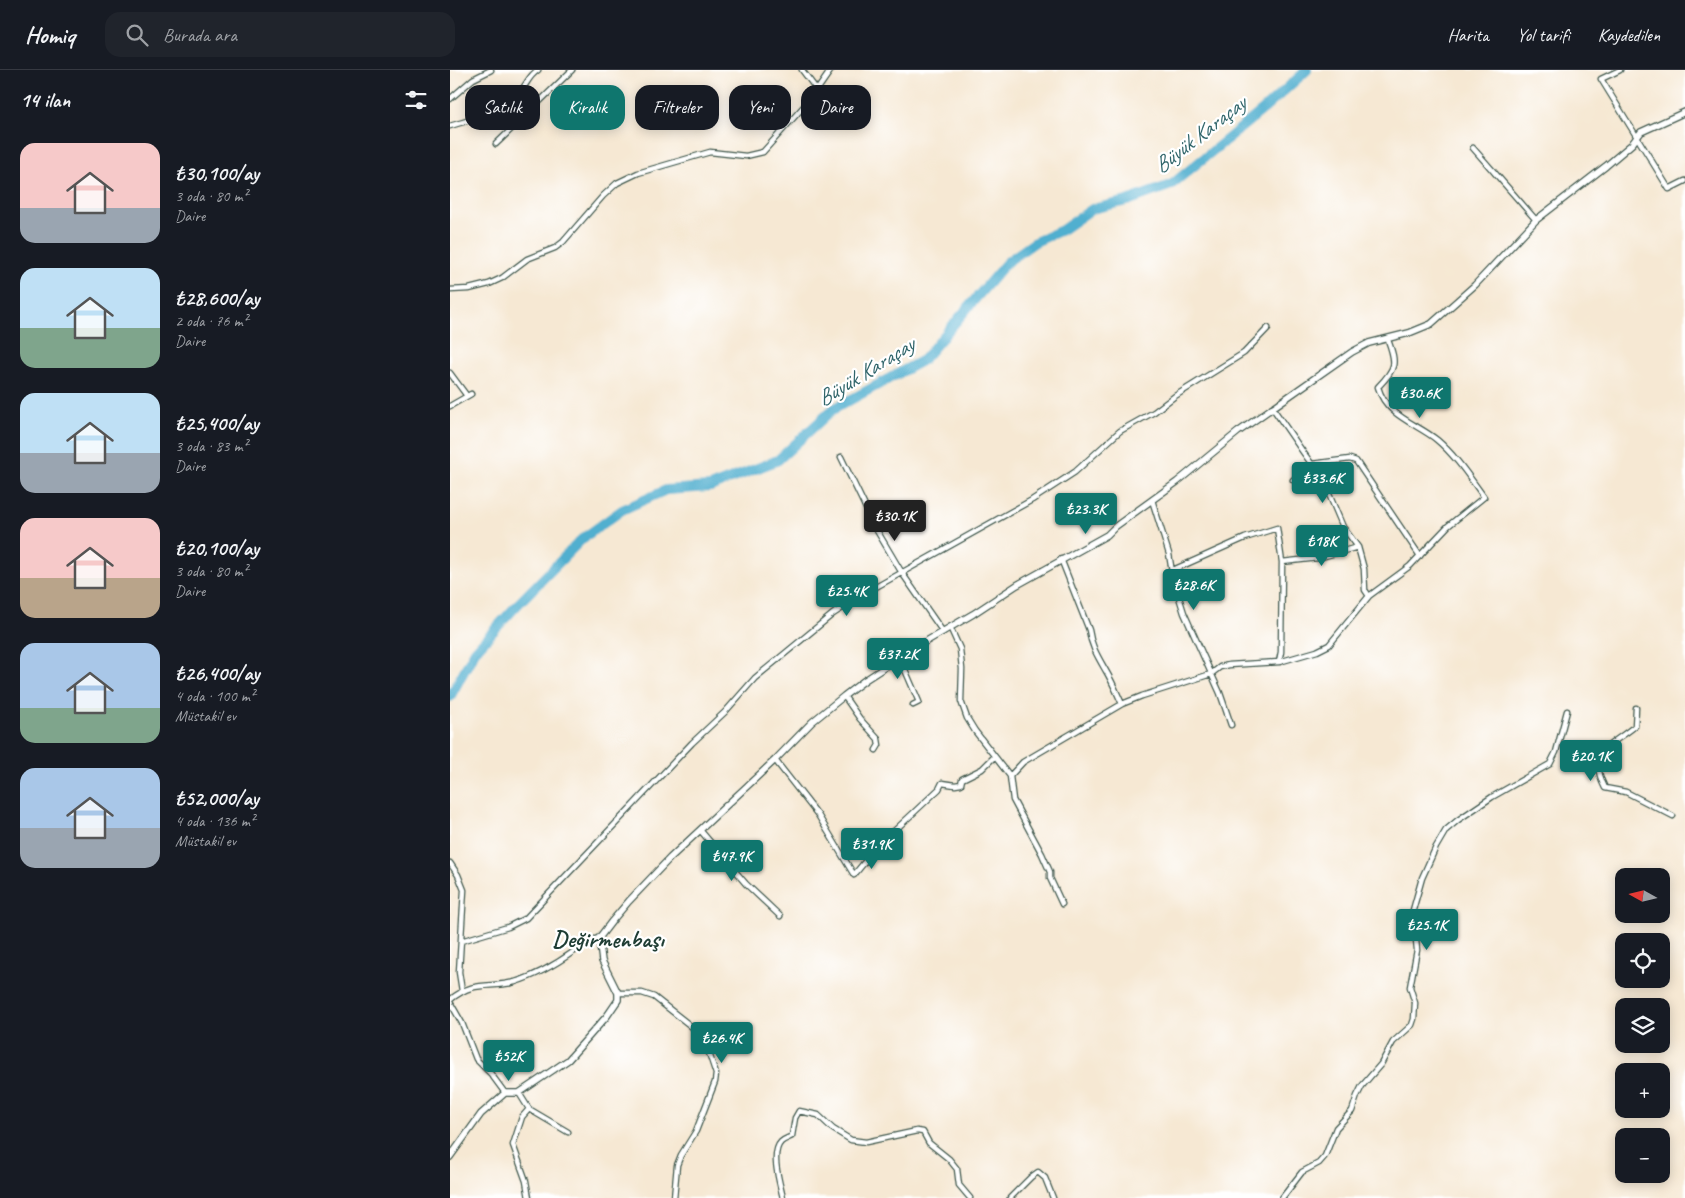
<!DOCTYPE html>
<html lang="tr">
<head>
<meta charset="utf-8">
<style>
  :root { --surface:#171b24; --page:#20242c; --text:#f1f3f6; --muted:#9ea1a6; --line:#363941; --accent:#0f766e }
  body { margin:0; font-family:Caveat,sans-serif; background:var(--page); color:var(--text); height:100vh; display:flex; flex-direction:column; font-size:19px; white-space:nowrap }
  * { box-sizing:border-box; margin:0 }
  p { font-size:16px; color:var(--muted) }
  .icon { flex:none; width:28px; height:28px; fill:none; stroke:currentColor; stroke-width:2; stroke-linecap:round; stroke-linejoin:round }
  .map { position:relative; flex:1; overflow:hidden }
  .sheet { display:flex; flex-direction:column; background:var(--surface); width:450px }
  .sheet>* { flex:none }
  .banner { position:absolute; left:15px; top:15px; width:475px; height:45px; display:flex; gap:10px }
  .needle { width:32px; rotate:278deg }
  .controls { position:absolute; left:1165px; top:798px; display:grid; gap:10px }
  .controls a { display:grid; place-items:center; width:55px; height:55px; border-radius:10px; background:var(--surface); box-shadow:0 2px 12px #0003; font-size:25px }
  .price { position:absolute; translate:-50% -42px; padding:0 11px; border-radius:5px; background:var(--accent); color:#fff; font-size:16px; line-height:32px; filter:drop-shadow(0 1px 2px #0008) }
  .price::after { content:''; position:absolute; left:50%; top:30px; width:15px; height:11px; margin-left:-8px; background:inherit; clip-path:polygon(0 0,100% 0,50% 100%) }
  .price.selected { background:#222; color:#fff }
  ul { padding:0; list-style:none }
  li { display:flex; align-items:center; gap:15px; height:125px; padding:0 20px }
  li span { display:grid; place-items:center; flex:none; width:140px; height:100px; border-radius:15px; color:#555 }
  li>.icon { margin-inline-start:auto }
  span .icon { width:60px; height:60px; fill:#fffc; stroke-width:1 }
  li b { font-size:21px }
  h2 { display:flex; justify-content:space-between; align-items:center; height:60px; padding:0 20px; font-size:21px }
  .tag { padding:0 18px; border-radius:15px; background:var(--surface); box-shadow:0 2px 12px #0003; font-size:18px; line-height:45px }
  .tag.selected { background:var(--accent); color:#fff }
  header { display:flex; align-items:center; gap:30px; box-sizing:border-box; height:70px; padding:0 25px; background:var(--surface); border-bottom:1px solid var(--line) }
  header strong { font-size:24px }
  nav { display:flex; gap:28px; margin-inline-start:auto; font-size:18px }
  .search { width:350px; height:45px; background:var(--page); display:flex; align-items:center; gap:12px; box-sizing:border-box; padding:0 18px; border-radius:15px; color:var(--muted); font-size:19px }
  main { display:flex; flex:1; min-height:0 }
  .map>svg:first-child { display:block }
</style>
</head>
<body>
<header>
<strong>Homiq</strong>
<div class="search"><svg class="icon" aria-label="search" viewBox="0 0 24 24"><circle cx="10" cy="10" r="6"/><path d="M15 15l6 6"/></svg>Burada ara</div>
<nav><a>Harita</a><a>Yol tarifi</a><a>Kaydedilen</a></nav>
</header>
<main>
<section class="sheet">
<h2>14 ilan<svg class="icon" aria-label="filters" viewBox="0 0 24 24"><path d="M4 7h16M4 17h16"/><circle cx="9" cy="7" r="2"/><circle cx="15" cy="17" r="2"/></svg></h2>
<ul>
<li><span style="background:linear-gradient(#f6c9c9 65%,#9aa5b1 0)"><svg class="icon" aria-label="home" viewBox="0 0 24 24"><path d="M3 11l9-7 9 7M6 9v11h12V9"/></svg></span><div><b>₺30,100/ay</b><p>3 oda · 80 m²</p><p>Daire</p></div></li>
<li><span style="background:linear-gradient(#bfe0f5 60%,#7fa58c 0)"><svg class="icon" aria-label="home" viewBox="0 0 24 24"><path d="M3 11l9-7 9 7M6 9v11h12V9"/></svg></span><div><b>₺28,600/ay</b><p>2 oda · 76 m²</p><p>Daire</p></div></li>
<li><span style="background:linear-gradient(#bfe0f5 60%,#9aa5b1 0)"><svg class="icon" aria-label="home" viewBox="0 0 24 24"><path d="M3 11l9-7 9 7M6 9v11h12V9"/></svg></span><div><b>₺25,400/ay</b><p>3 oda · 83 m²</p><p>Daire</p></div></li>
<li><span style="background:linear-gradient(#f6c9c9 60%,#b9a48a 0)"><svg class="icon" aria-label="home" viewBox="0 0 24 24"><path d="M3 11l9-7 9 7M6 9v11h12V9"/></svg></span><div><b>₺20,100/ay</b><p>3 oda · 80 m²</p><p>Daire</p></div></li>
<li><span style="background:linear-gradient(#a9c7e8 65%,#7fa58c 0)"><svg class="icon" aria-label="home" viewBox="0 0 24 24"><path d="M3 11l9-7 9 7M6 9v11h12V9"/></svg></span><div><b>₺26,400/ay</b><p>4 oda · 100 m²</p><p>Müstakil ev</p></div></li>
<li><span style="background:linear-gradient(#a9c7e8 60%,#9aa5b1 0)"><svg class="icon" aria-label="home" viewBox="0 0 24 24"><path d="M3 11l9-7 9 7M6 9v11h12V9"/></svg></span><div><b>₺52,000/ay</b><p>4 oda · 136 m²</p><p>Müstakil ev</p></div></li>
</ul>
</section>
<div class="map">
<svg width="1235" height="1128" viewBox="0 0 1235 1128">
  <rect width="100%" height="100%" fill="#fff"/>
  <filter id="ink" filterUnits="userSpaceOnUse"><feTurbulence type="fractalNoise" baseFrequency=".02" numOctaves="2"/><feDisplacementMap in="SourceGraphic" scale="10" xChannelSelector="R" yChannelSelector="G"/><feConvolveMatrix kernelMatrix="1 2 1 2 8 2 1 2 1" color-interpolation-filters="sRGB"/></filter>
  <filter id="wash" filterUnits="userSpaceOnUse"><feTurbulence type="fractalNoise" baseFrequency=".0096" numOctaves="4" result="noise"/><feDisplacementMap in="SourceGraphic" scale="20" xChannelSelector="R" yChannelSelector="G"/><feGaussianBlur stdDeviation="1.12" result="paint"/><feColorMatrix in="noise" values="0 0 0 0 0 0 0 0 0 0 0 0 0 0 0 0 0 1.4 0 .05"/><feComposite in="paint" operator="in"/></filter>
  <g filter="url(#wash)">
    <rect width="100%" height="100%" fill="#f6e8d3"/>
    <g fill="none" stroke-linecap="round" stroke-linejoin="round">
      <path stroke="#51afcf" stroke-width="10" d="M0,627L25,581L70,532L132,469L172,440L216,420L260,417L328,390L382,340L473,290L557,192L585,172L612,160L642,139L677,131L721,115L814,39L857,0"/>
    </g>
  </g>
  <g filter="url(#ink)">
    <g fill="none" stroke-linecap="round" stroke-linejoin="round">
      <defs>
        <path id="minor" d="M352,0L367,20
          M1170,0L1151,9L1219,119L1235,111
          M0,29L23,9L41,0
          M0,56C26,48 49,44 68,24C76,17 78,6 88,0
          M46,74L122,0
          M1023,78L1086,150
          M0,220L19,219L39,214L52,208L77,189L105,178L113,172L153,126L167,113L188,103L260,82L296,86L313,82L363,26L381,0
          M0,303L17,326
          M0,336L21,324
          M822,337L853,382L873,410L893,457L908,477L914,499L915,520L919,526
          M391,387L426,459L452,503L493,562
          M843,410L862,394L900,389L906,391L970,486
          M702,430L719,484L723,508L734,543L770,623L781,655
          M611,489L639,560C641,576 648,587 656,601C662,611 667,623 672,634
          M832,492L868,488L908,477
          M723,500L795,468L827,458L832,492L831,582L829,592
          M500,557L510,579L512,599L511,631L517,648L525,661L560,706L563,730L592,784L600,802V808L612,834
          M450,588L469,632L463,635
          M394,626L410,649L428,669L429,675L426,680
          M1186,638L1185,656C1161,676 1136,681 1155,718L1176,722L1223,746
          M325,690L368,745L404,805L427,777L489,719L492,713L505,715L511,714L512,709L532,699L544,687
          M560,706L573,692L672,634L692,626L761,604L770,597L779,595L829,592L867,581L879,575L919,526L960,496L998,456L1034,427C1020,408 1006,386 987,370C966,353 936,346 928,317C946,298 947,294 938,270
          M250,760L296,814L330,846
          M0,793L8,805L14,820L9,902L12,921
          M11,871L58,857L76,848L242,673L275,642L305,608L383,544L417,522L582,430L625,402L670,361L704,342L725,326L794,283L818,258
          M168,923H192L204,927L251,964L254,968L266,1004L265,1012L246,1061L231,1085L227,1095L224,1128
          M0,930C26,909 38,919 65,912C85,906 106,894 123,882C135,874 134,872 149,868
          M0,932L12,953L26,989L41,1004L55,1023
          M69,1023L79,1039L72,1047L63,1075L76,1111L79,1128
          M79,1039L118,1062
          M333,1128C330,1114 320,1083 331,1072C334,1069 339,1068 342,1066L345,1048L349,1041L368,1045L383,1059L401,1070L416,1072L467,1061L473,1062L479,1073L499,1089L507,1099L509,1115L520,1128
          M560,1128L581,1107L588,1102L595,1108L603,1128
          M832,1128L852,1102L869,1093L875,1086L886,1058L902,1041L907,1026L912,1016L931,994L943,972L962,955L964,949L965,933L960,917L967,880L963,840L972,808L986,777L996,760L1008,750L1042,727L1100,694L1106,682L1117,641"/>
        <path id="tertiary" d="M0,1087L31,1044L55,1023H69L118,990L157,946L168,930V923L152,891L149,868L162,851L179,831L220,788L325,690L362,652L394,626L415,610L463,579L523,544L567,515L657,465L666,456L727,412L788,362L902,282L919,273L959,263L981,254L1025,215L1086,150L1156,96L1182,74L1191,62L1235,42"/>
      </defs>
      <use href="#minor" stroke="#3f574c" stroke-width="7"/>
      <use href="#tertiary" stroke="#3f574c" stroke-width="8"/>
      <use href="#minor" stroke="#fff" stroke-width="4.5"/>
      <use href="#tertiary" stroke="#fff" stroke-width="5.5"/>
    </g>
  </g>
  <g text-anchor="middle" stroke-width="4.5" stroke-linejoin="round" paint-order="stroke">
    <g font-size="22" font-style="italic" fill="#30656a" stroke="#fff">
      <text transform="translate(749 64) rotate(-38)" y="8">Büyük Karaçay</text>
      <text transform="translate(415 301) rotate(-32)" y="8">Büyük Karaçay</text>
    </g>
    <g font-size="24" font-weight="bold" fill="#1f3d34" stroke="#fff">
      <text x="158" y="877">Değirmenbaşı</text>
    </g>
  </g>
</svg>
<div class="controls">
<a><svg class="needle" viewBox="-14 -14 28 28"><path d="M0-13l5 13h-10z" fill="#e53935"/><path d="M0 13l5-13h-10z" fill="#9ea1a6"/></svg></a>
<a><svg class="icon" aria-label="locate" viewBox="0 0 24 24"><circle cx="12" cy="12" r="6"/><path d="M12 2v4M12 18v4M2 12h4M18 12h4"/></svg></a>
<a><svg class="icon" aria-label="layers" viewBox="0 0 24 24"><path d="M12 4l9 5-9 5-9-5zM3 14l9 5 9-5"/></svg></a>
<a>+</a>
<a>−</a>
</div>
<b class="price" style="left:970px;top:349px">₺30.6K</b>
<b class="price" style="left:873px;top:434px">₺33.6K</b>
<b class="price" style="left:636px;top:465px">₺23.3K</b>
<b class="price selected" style="left:445px;top:472px">₺30.1K</b>
<b class="price" style="left:872px;top:497px">₺18K</b>
<b class="price" style="left:744px;top:541px">₺28.6K</b>
<b class="price" style="left:397px;top:547px">₺25.4K</b>
<b class="price" style="left:448px;top:610px">₺37.2K</b>
<b class="price" style="left:1141px;top:712px">₺20.1K</b>
<b class="price" style="left:422px;top:800px">₺31.9K</b>
<b class="price" style="left:282px;top:812px">₺47.9K</b>
<b class="price" style="left:977px;top:881px">₺25.1K</b>
<b class="price" style="left:272px;top:994px">₺26.4K</b>
<b class="price" style="left:59px;top:1012px">₺52K</b>
<div class="banner">
<a class="tag">Satılık</a>
<a class="tag selected">Kiralık</a>
<a class="tag">Filtreler</a>
<a class="tag">Yeni</a>
<a class="tag">Daire</a>
</div>
</div>
</main>
</body>
</html>
